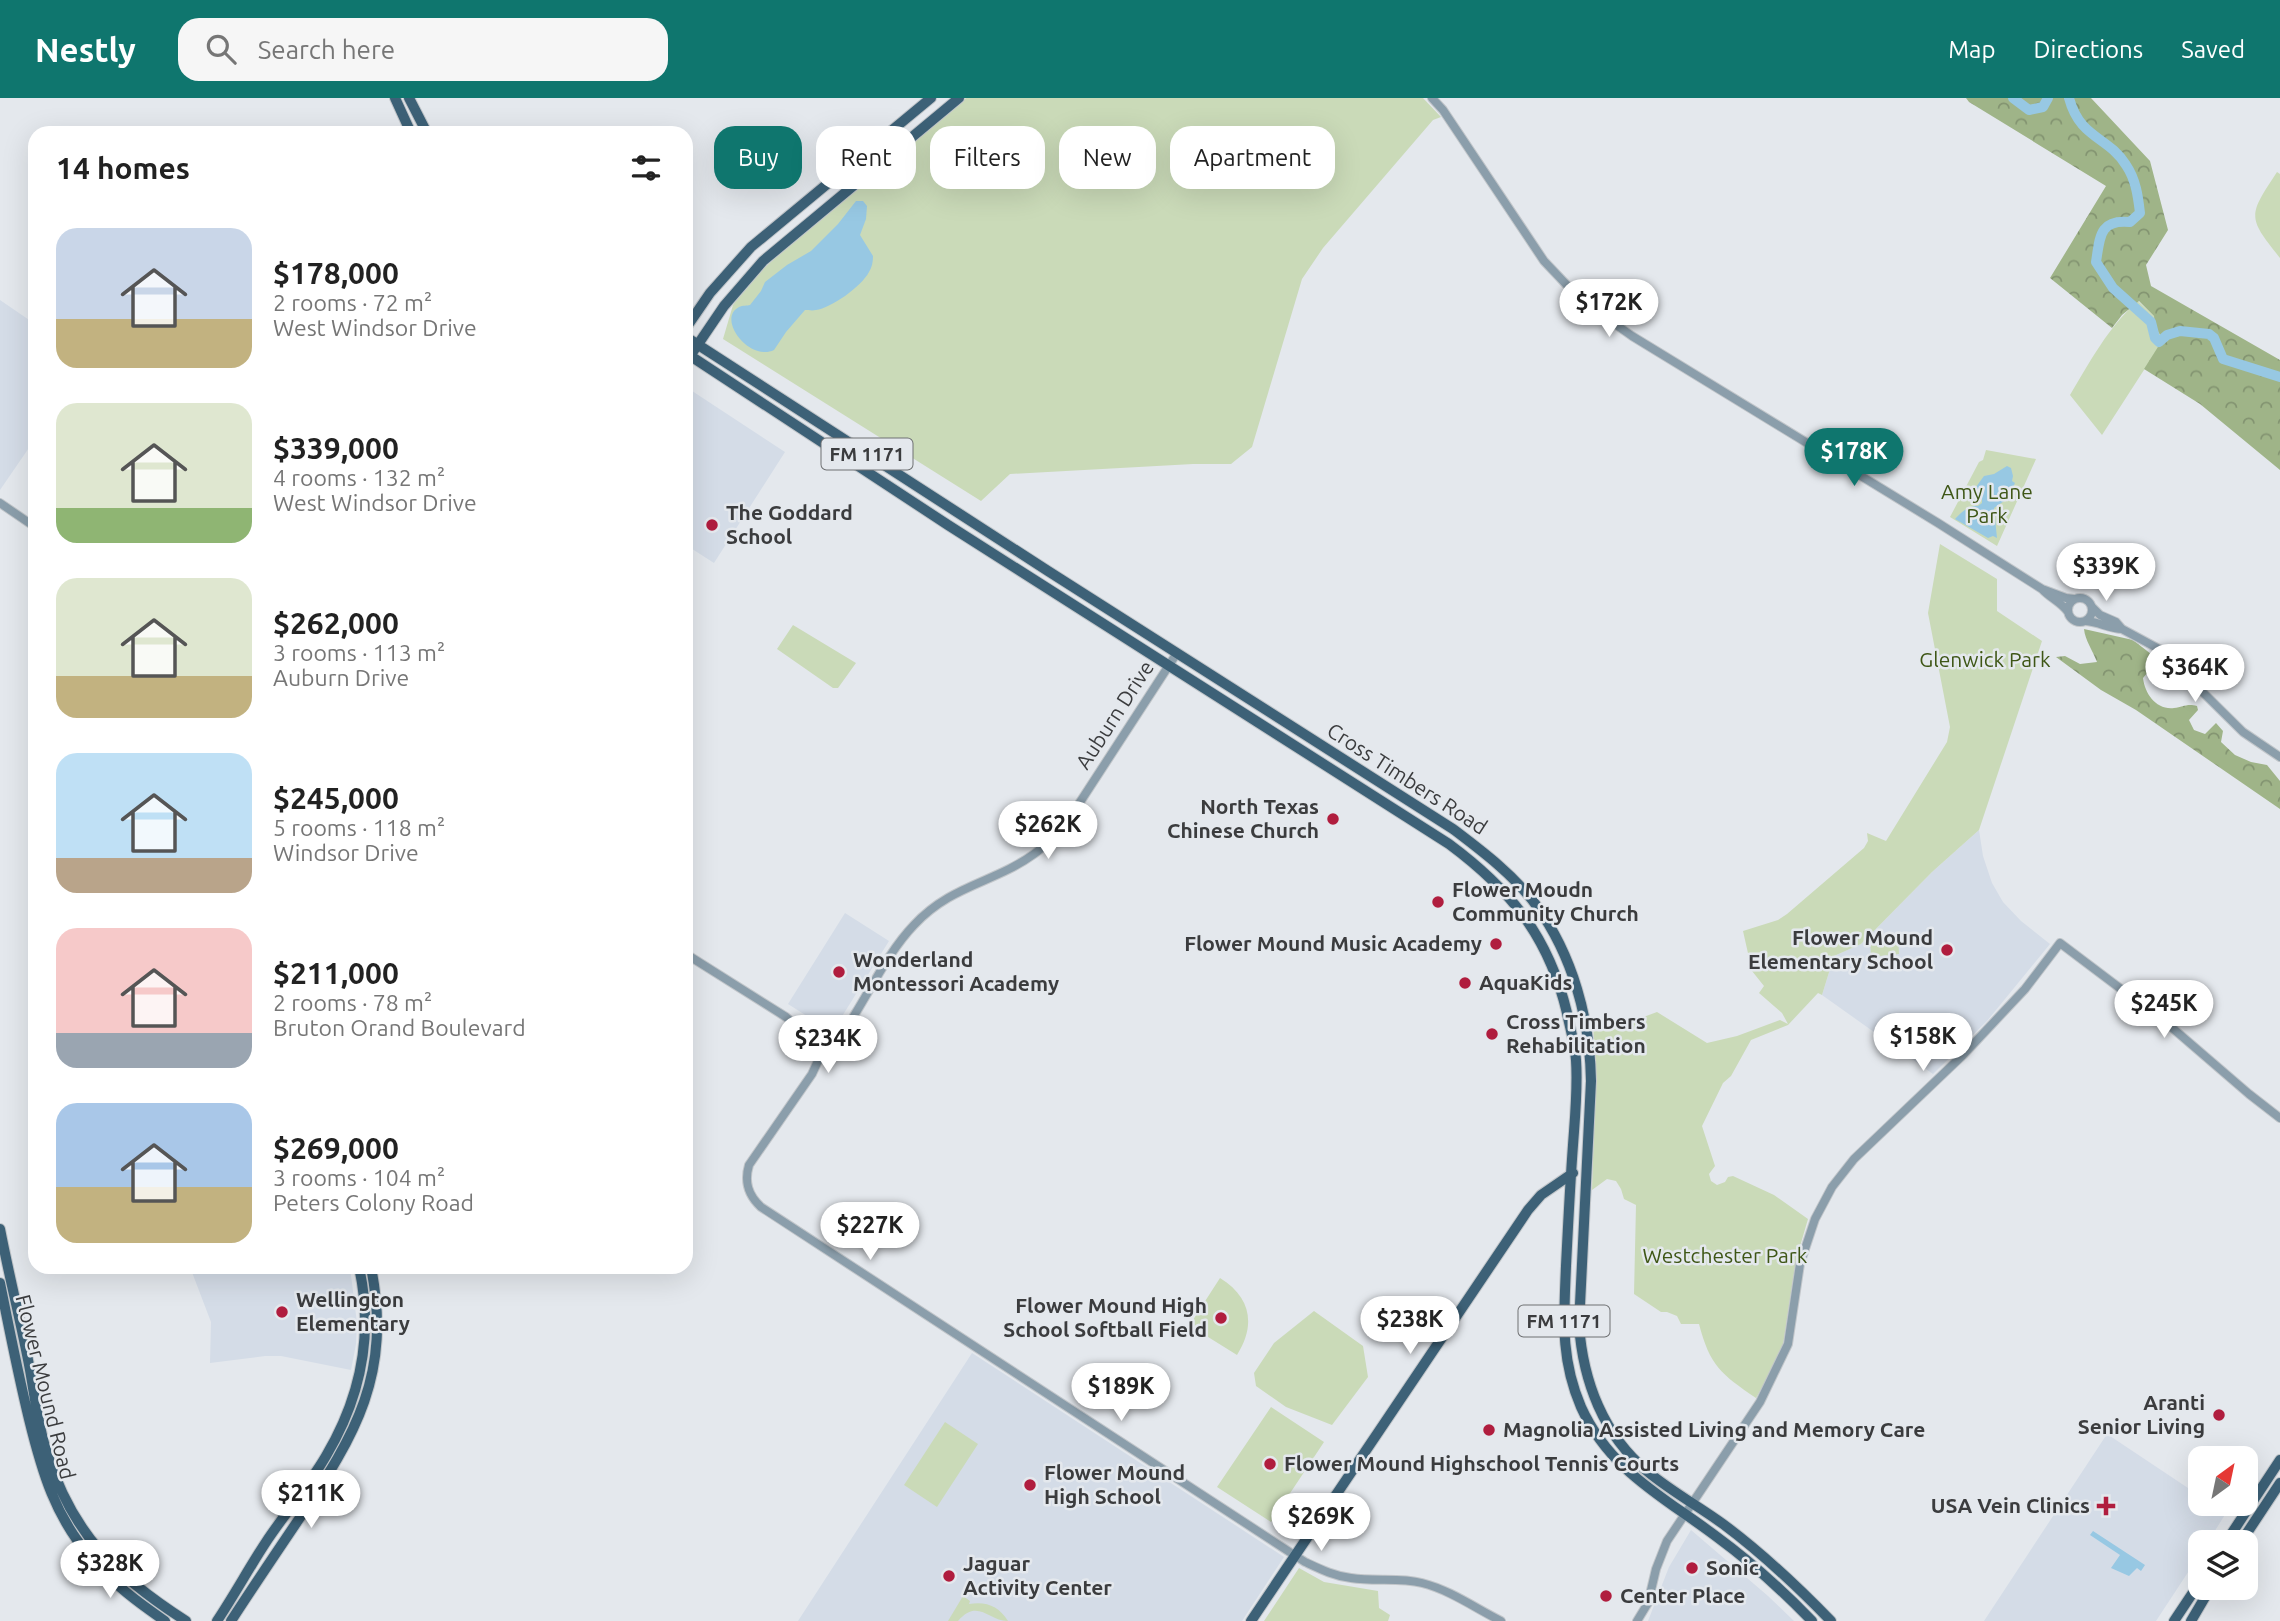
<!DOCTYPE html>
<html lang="en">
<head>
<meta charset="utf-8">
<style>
  :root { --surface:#fff; --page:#f6f6f6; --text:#222; --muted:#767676; --accent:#0f766e }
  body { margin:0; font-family:Ubuntu,sans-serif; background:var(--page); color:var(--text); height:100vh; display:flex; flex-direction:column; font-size:26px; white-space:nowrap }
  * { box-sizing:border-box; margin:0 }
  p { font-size:23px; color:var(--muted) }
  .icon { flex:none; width:38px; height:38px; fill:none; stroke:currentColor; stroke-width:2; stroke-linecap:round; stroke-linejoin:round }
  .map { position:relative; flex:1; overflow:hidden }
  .details { position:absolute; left:28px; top:28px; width:665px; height:1148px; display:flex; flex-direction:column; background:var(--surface); border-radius:21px; box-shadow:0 7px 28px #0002 }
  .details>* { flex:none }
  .hud { position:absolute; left:714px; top:28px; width:665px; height:63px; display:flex; gap:14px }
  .needle { width:46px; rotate:33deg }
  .buttons { position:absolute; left:2188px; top:1348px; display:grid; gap:14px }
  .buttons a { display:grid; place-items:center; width:70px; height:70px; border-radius:14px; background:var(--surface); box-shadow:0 7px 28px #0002; font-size:35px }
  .price { position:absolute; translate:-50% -60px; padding:0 16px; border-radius:24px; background:#fff; color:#222; font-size:23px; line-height:46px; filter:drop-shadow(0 2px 4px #0008) }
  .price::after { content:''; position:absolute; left:50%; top:42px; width:21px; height:16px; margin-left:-10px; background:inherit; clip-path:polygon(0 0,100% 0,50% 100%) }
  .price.selected { background:var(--accent); color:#fff }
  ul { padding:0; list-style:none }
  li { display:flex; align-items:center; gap:21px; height:175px; padding:0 28px }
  li span { display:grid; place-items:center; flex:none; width:196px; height:140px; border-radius:21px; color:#555 }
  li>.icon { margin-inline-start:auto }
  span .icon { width:84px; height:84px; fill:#fffc; stroke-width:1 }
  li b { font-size:30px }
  h2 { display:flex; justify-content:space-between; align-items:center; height:84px; padding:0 28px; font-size:30px }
  .chip { padding:0 24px; border-radius:21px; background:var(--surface); box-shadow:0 7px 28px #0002; font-size:24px; line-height:63px }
  .chip.selected { background:var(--accent); color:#fff }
  header { display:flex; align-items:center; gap:42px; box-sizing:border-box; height:98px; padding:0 35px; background:var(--accent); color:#fff }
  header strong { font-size:33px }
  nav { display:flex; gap:38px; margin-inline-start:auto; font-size:24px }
  .search { width:490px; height:63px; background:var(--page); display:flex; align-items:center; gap:18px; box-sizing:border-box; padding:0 24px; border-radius:21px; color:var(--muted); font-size:26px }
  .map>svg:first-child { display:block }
</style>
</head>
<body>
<header>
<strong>Nestly</strong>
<div class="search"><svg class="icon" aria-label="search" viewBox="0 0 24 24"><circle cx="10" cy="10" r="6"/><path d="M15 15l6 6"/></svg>Search here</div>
<nav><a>Map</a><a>Directions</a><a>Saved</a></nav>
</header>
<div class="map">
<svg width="2280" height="1523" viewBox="0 0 2280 1523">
  <defs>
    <pattern id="forest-crowns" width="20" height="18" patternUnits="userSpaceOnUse" patternTransform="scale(1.75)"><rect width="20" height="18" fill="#9fb488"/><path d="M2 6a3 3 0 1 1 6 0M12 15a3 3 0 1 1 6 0" fill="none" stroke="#839471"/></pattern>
  </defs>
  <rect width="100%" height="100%" fill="#e4e8ed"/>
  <path fill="#d4dce7" d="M0,202L35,226V341L0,392Z
    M686,289L785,354L714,465L686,447Z
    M1979,732L1983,758L1992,785L2003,804L2021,823L2050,846L1987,923L1933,976L1822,897L1834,858L1861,846L1932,774Z
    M845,815L889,843L841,920L830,927H821L788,906Z
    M190,1169H350L357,1225L356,1246L351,1272L281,1258H265L210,1265L211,1224Z
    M972,1255L1284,1459L1242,1523H798Z
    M2107,1336L2200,1398V1405H2211L2226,1415L2208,1444H2200V1456L2156,1523H1984Z
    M1691,1432L1768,1498L1794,1523H1648L1669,1469Z"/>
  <path fill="#cadab8" d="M966,0H1423L1441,19L1433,22L1323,150L1302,181L1252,349L1231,366H1193L1010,376L981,403L723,241L733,207L749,184L820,119Z
    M2277,74L2280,76V160C2247,119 2248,118 2277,74Z
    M2138,203L2154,218L2155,229L2164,241L2102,337L2070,297C2090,264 2108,229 2138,203Z
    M1986,352L2036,361L1997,448L1950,419L1979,364L1983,362Z
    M1940,446L1997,481V513L2042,543L1979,732L1932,774L1861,846L1834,858L1822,897L1818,895L1788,927L1751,942L1731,978L1723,985L1702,1028L1715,1068L1709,1076L1711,1083L1717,1087L1725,1084L1728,1079L1733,1078L1774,1097L1808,1121L1796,1162L1783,1247L1771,1274L1756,1300C1721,1276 1710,1268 1699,1226H1681L1677,1218L1667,1214H1661L1634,1196L1636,1107L1624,1101L1621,1091L1616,1083L1607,1081L1592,1092L1596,967L1593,928L1630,924L1657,914L1707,945L1737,938L1780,922L1788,926L1782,915L1759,895L1764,888L1752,873L1743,833L1778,822L1787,816L1864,750L1868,743L1867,735L1886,743L1947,644L1950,629L1928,515Z
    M793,527L856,565L838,590H833L777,551Z
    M1898,836L1899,856L1871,859L1870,839Z
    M1220,1180C1251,1199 1256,1227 1237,1257L1192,1229L1191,1225Z
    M1314,1213L1363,1248L1368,1279L1332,1327L1286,1309L1256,1288L1254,1275L1274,1245Z
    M1271,1309L1324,1344L1271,1424L1217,1389Z
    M945,1324L978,1346L937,1409L904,1387Z
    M1299,1470L1324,1484L1378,1493L1379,1510L1390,1517L1388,1523H1264Z
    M963,1498L970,1503L969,1506C986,1503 999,1508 1008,1523C988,1523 978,1500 958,1523H948Z"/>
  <path fill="url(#forest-crowns)" d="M1966,0H2091L2150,63L2168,132L2146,167L2151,188L2280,262V372L2200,306L2144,271L2163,241L2155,229L2154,218L2139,203L2122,217L2112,230L2050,180L2106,88L1969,4Z
    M2084,531L2133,542L2151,556L2153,568L2143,580C2145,596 2156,612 2174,610C2183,609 2187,605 2197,608L2198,612L2189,622L2194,632L2205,636L2216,625L2223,633L2221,644L2235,657L2251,664L2267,667L2280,683V711L2136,612L2101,592L2056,559L2065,558L2080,566L2097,564C2093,553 2085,542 2084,531Z"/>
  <path fill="#97c8e3" d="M856,103H863L867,108L866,121L860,137L873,158C873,164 872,169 869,174C861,189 831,210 816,212C812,213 808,212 805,212L786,234L774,252C750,264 716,221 739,209C743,207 747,208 750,207L761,193L765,184L787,167L811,153L838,126Z
    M2007,368L2011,370L2013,378L2012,383L2015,385L2007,401L1994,410L1997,440L1993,438L1988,440L1955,421C1962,414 1968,407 1978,408L1982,405V400L1976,389L1984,378L1994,376Z
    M2093,1433L2145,1467L2141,1473L2137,1470L2129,1478L2111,1470L2120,1457L2090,1437Z"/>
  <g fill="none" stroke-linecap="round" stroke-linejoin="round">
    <path stroke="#97c8e3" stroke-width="10" d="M2013,0L2029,12L2043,9L2048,0
      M2069,0C2080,41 2108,38 2126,67C2136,82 2138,98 2140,115L2130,124C2099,121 2100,139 2096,164L2113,190L2151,224L2155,240L2159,244L2167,237L2180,233L2209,236L2214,240L2223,261L2280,279"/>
    <defs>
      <path id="minor" d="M1432,0L1443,12L1544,163L1581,202L1632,238L1938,425L2042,491L2066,500L2074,501
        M0,405L35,429
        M2042,491C2050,500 2061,504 2068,514
        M2068 512a12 12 0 1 1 24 0a12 12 0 1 1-24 0Z
        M2092,509L2100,517L2116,524L2122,531L2159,551L2243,634L2280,659
        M2086,523C2099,524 2110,531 2122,531
        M686,856L786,919L809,939
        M809 942a11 11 0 1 1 22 0a11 11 0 1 1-22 0Z
        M829,947C834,946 839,944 843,940C849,934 850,924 855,916C873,887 890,852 914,827C951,787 994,785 1034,756C1048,746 1060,732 1071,718L1177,555
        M823,952L812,976L749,1067C744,1084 748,1097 761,1109L1305,1464C1320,1471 1334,1478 1351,1480C1375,1484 1399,1479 1422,1485C1450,1492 1475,1510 1501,1523
        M1637,1523L1648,1505L1656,1471L1667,1443L1760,1304L1788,1246L1800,1166L1815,1121L1832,1089L1854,1061L1963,957L2025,891L2060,845L2170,928L2249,996L2280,1020"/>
      <path id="major" d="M395,0L411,35
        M409,0L427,35
        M686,230L710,195L751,149L931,0
        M686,239L1048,473L1453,731C1482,753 1514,777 1536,807C1573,858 1590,921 1591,983L1579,1227C1583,1283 1603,1337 1648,1374C1671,1393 1698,1408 1723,1426C1762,1455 1797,1488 1831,1523
        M686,255L948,427L1449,746C1511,792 1549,839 1567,915C1570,930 1575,946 1576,962C1578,990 1575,1019 1573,1047C1570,1087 1568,1128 1566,1168C1564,1220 1560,1260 1581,1309C1610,1373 1664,1399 1717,1439C1751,1464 1783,1493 1812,1523
        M686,264L724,208L763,163L959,0
        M0,1131C9,1178 21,1224 30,1272C35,1300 38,1328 47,1355C72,1436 117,1479 186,1523
        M0,1185C9,1230 18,1276 29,1321C42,1374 55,1419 92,1461C113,1486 139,1505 165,1523
        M2226,1444L2280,1362
        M2241,1444L2280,1385
        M217,1523C235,1496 250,1468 268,1441C287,1413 309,1387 326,1358C361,1299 374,1237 359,1169
        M231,1523C253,1489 276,1455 299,1421C356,1336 392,1276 371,1169
        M1251,1523L1528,1112L1541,1097L1573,1075
        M2174,1523L2200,1484
        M2191,1523L2211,1489"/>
    </defs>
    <use href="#minor" stroke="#c2c6ca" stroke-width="10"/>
    <use href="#major" stroke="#c2c6ca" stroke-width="12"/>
    <use href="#minor" stroke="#8b9eab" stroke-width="8"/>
    <use href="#major" stroke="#3d6177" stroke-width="10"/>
  </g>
  <g fill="#b01d3e" stroke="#e4e8ed" stroke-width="2.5">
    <circle cx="712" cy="427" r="7"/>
    <circle cx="1333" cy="721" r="7"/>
    <circle cx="1438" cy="804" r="7"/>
    <circle cx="1496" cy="846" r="7"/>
    <circle cx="1947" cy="852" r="7"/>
    <circle cx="839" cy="874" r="7"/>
    <circle cx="1465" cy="885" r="7"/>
    <circle cx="1492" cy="936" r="7"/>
    <circle cx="282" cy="1214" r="7"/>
    <circle cx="1221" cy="1220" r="7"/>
    <circle cx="2219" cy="1317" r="7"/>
    <circle cx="1489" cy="1332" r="7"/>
    <circle cx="1270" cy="1366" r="7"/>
    <circle cx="1030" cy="1387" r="7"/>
    <path d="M2102.5 1397.5h7v7h7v7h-7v7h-7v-7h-7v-7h7z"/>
    <circle cx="1692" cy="1470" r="7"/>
    <circle cx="949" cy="1478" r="7"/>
    <circle cx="1606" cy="1498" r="7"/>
  </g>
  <g text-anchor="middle" stroke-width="5" stroke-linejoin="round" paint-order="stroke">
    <g fill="#e4e8ed" stroke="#6e7072" stroke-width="2">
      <rect x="821.5" y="340.5" width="91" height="31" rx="5"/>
      <rect x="1518.5" y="1207.5" width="91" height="31" rx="5"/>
    </g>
    <g font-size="19" font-weight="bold" fill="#3b3c3e">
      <text x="867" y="363">FM 1171</text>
      <text x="1564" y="1230">FM 1171</text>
    </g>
    <g font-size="21" fill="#3e5616" stroke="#e4e8ed">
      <text x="1987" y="401">Amy Lane<tspan x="1987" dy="24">Park</tspan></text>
      <text x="1985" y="569">Glenwick Park</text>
      <text x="1725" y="1165">Westchester Park</text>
    </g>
    <g font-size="21" font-weight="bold" fill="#3b3c3e" stroke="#e4e8ed" text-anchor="start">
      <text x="726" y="422">The Goddard<tspan x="726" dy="24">School</tspan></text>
      <text x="1319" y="716" text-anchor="end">North Texas<tspan x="1319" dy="24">Chinese Church</tspan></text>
      <text x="1452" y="799">Flower Moudn<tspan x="1452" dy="24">Community Church</tspan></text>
      <text x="1933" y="847" text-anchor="end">Flower Mound<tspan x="1933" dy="24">Elementary School</tspan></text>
      <text x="1482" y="853" text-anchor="end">Flower Mound Music Academy</text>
      <text x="853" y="869">Wonderland<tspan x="853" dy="24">Montessori Academy</tspan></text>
      <text x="1479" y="892">AquaKids</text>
      <text x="1506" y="931">Cross Timbers<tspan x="1506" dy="24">Rehabilitation</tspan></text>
      <text x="296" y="1209">Wellington<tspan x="296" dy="24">Elementary</tspan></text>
      <text x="1207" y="1215" text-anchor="end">Flower Mound High<tspan x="1207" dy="24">School Softball Field</tspan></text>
      <text x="2205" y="1312" text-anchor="end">Aranti<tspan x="2205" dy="24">Senior Living</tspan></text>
      <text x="1503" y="1339">Magnolia Assisted Living and Memory Care</text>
      <text x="1284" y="1373">Flower Mound Highschool Tennis Courts</text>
      <text x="1044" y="1382">Flower Mound<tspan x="1044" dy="24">High School</tspan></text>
      <text x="2090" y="1415" text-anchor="end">USA Vein Clinics</text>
      <text x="963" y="1473">Jaguar<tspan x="963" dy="24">Activity Center</tspan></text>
      <text x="1706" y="1477">Sonic</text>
      <text x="1620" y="1505">Center Place</text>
    </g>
    <g font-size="21" fill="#3b3c3e" stroke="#e4e8ed">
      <text transform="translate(1115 617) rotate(-57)" y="7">Auburn Drive</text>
      <text transform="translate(1407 681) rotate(33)" y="7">Cross Timbers Road</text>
      <text transform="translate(45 1289) rotate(76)" y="7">Flower Mound Road</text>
    </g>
  </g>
</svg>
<div class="buttons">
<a><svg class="needle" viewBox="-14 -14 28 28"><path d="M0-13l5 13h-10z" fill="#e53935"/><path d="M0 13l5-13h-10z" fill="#767676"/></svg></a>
<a><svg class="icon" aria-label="layers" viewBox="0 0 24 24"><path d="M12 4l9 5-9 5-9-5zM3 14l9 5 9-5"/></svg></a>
</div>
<b class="price" style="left:1609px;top:241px">$172K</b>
<b class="price selected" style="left:1854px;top:390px">$178K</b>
<b class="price" style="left:2106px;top:505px">$339K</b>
<b class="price" style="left:2195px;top:606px">$364K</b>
<b class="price" style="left:1048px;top:763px">$262K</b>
<b class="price" style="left:2164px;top:942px">$245K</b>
<b class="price" style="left:1923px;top:975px">$158K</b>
<b class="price" style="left:828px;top:977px">$234K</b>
<b class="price" style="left:870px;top:1164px">$227K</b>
<b class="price" style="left:1410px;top:1258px">$238K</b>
<b class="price" style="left:1121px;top:1325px">$189K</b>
<b class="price" style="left:311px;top:1432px">$211K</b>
<b class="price" style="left:1321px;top:1455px">$269K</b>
<b class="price" style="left:110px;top:1502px">$328K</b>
<div class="hud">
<a class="chip selected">Buy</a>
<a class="chip">Rent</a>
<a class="chip">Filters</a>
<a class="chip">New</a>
<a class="chip">Apartment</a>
</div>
<section class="details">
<h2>14 homes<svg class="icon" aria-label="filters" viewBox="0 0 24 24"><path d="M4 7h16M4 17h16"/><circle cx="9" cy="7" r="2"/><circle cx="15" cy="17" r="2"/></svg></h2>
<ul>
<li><span style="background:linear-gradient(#c9d6e8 65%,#c2b280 0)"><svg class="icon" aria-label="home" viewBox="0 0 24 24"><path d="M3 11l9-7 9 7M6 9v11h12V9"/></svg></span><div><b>$178,000</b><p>2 rooms · 72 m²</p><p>West Windsor Drive</p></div></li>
<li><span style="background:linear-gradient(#dfe7d0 75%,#8fb573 0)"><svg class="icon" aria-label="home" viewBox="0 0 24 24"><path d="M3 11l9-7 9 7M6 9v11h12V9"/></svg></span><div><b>$339,000</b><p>4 rooms · 132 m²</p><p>West Windsor Drive</p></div></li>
<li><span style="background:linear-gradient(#dfe7d0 70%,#c2b280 0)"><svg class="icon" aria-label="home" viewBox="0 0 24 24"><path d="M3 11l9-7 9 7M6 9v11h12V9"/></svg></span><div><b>$262,000</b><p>3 rooms · 113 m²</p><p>Auburn Drive</p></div></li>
<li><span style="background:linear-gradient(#bfe0f5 75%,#b9a48a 0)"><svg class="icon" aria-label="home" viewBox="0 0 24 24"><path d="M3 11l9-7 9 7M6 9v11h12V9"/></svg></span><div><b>$245,000</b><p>5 rooms · 118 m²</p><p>Windsor Drive</p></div></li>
<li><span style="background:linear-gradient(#f6c9c9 75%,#9aa5b1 0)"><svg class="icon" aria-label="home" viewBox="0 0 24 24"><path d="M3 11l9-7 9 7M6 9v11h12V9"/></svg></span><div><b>$211,000</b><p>2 rooms · 78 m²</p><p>Bruton Orand Boulevard</p></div></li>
<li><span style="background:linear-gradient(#a9c7e8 60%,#c2b280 0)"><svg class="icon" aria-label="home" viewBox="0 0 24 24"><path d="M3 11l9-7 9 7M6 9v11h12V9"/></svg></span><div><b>$269,000</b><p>3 rooms · 104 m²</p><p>Peters Colony Road</p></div></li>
</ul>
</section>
</div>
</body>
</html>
